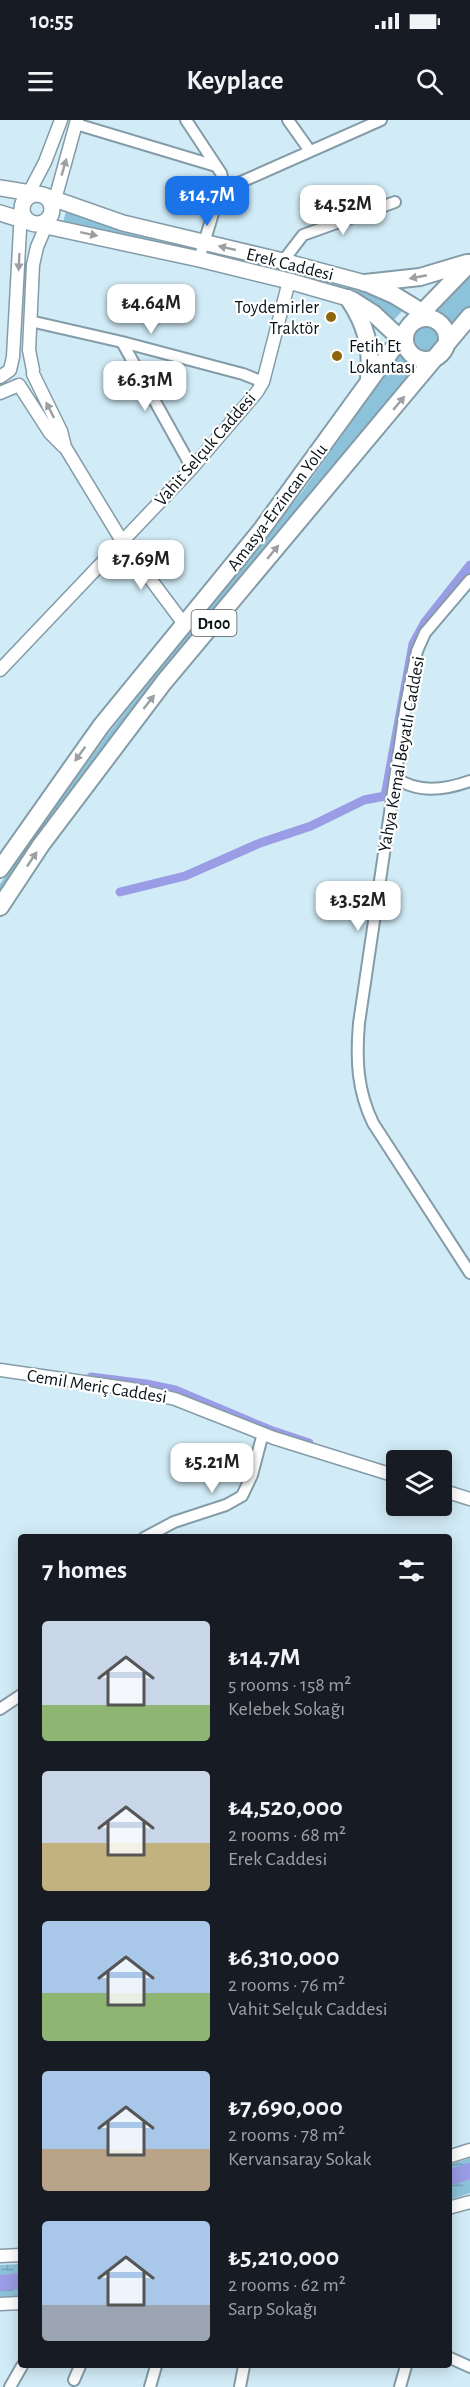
<!DOCTYPE html>
<html lang="en">
<head>
<meta charset="utf-8">
<style>
  :root { --surface:#171b24; --page:#20242c; --text:#f1f3f6; --muted:#9ea1a6; --accent:#1a73e8 }
  body { margin:0; font-family:"Alegreya Sans",sans-serif; background:var(--page); color:var(--text); height:100vh; display:flex; flex-direction:column; font-size:22px; white-space:nowrap }
  * { box-sizing:border-box; margin:0 }
  p { font-size:20px; color:var(--muted) }
  .icon { flex:none; width:33px; height:33px; fill:none; stroke:currentColor; stroke-width:2; stroke-linecap:round; stroke-linejoin:round }
  .map { position:relative; flex:1; overflow:hidden }
  .drawer { position:absolute; left:18px; top:1414px; width:434px; height:834px; display:flex; flex-direction:column; background:var(--surface); border-radius:6px; box-shadow:0 3px 15px #0003 }
  .drawer>* { flex:none }
  .tools { position:absolute; left:386px; top:1330px; display:grid; gap:12px }
  .tools a { display:grid; place-items:center; width:66px; height:66px; border-radius:6px; background:var(--surface); box-shadow:0 3px 15px #0003; font-size:30px }
  .price { position:absolute; translate:-50% -51px; padding:0 14px; border-radius:12px; background:#fff; color:#222; font-size:20px; line-height:39px; filter:drop-shadow(0 2px 3px #0008) }
  .price::after { content:''; position:absolute; left:50%; top:36px; width:18px; height:14px; margin-left:-9px; background:inherit; clip-path:polygon(0 0,100% 0,50% 100%) }
  .price.selected { background:var(--accent); color:#fff }
  ul { padding:0; list-style:none }
  li { display:flex; align-items:center; gap:18px; height:150px; padding:0 24px }
  li span { display:grid; place-items:center; flex:none; width:168px; height:120px; border-radius:6px; color:#555 }
  li>.icon { margin-inline-start:auto }
  span .icon { width:72px; height:72px; fill:#fffc; stroke-width:1 }
  li b { font-size:26px }
  h2 { display:flex; justify-content:space-between; align-items:center; height:72px; padding:0 24px; font-size:26px }
  .status { display:flex; justify-content:space-between; align-items:center; height:42px; padding:0 30px; background:var(--surface); direction:ltr }
  .status svg { height:16px; fill:currentColor }
  header { display:flex; justify-content:space-between; align-items:center; height:78px; padding:0 24px; background:var(--surface); font-size:27px; font-weight:600 }
  .map>svg:first-child { display:block }
</style>
</head>
<body>
<div class="status"><b>10:55</b><svg viewBox="0 0 49 12"><path d="M0 12V9h3v3zM5 12V6h3v6zM10 12V3h3v9zM15 12V0h3v12zM26 1h20v11H26zM47 4h2v5h-2z"/></svg></div>
<header><svg class="icon" aria-label="menu" viewBox="0 0 24 24"><path d="M4 6h16M4 12h16M4 18h16"/></svg>Keyplace<svg class="icon" aria-label="search" viewBox="0 0 24 24"><circle cx="10" cy="10" r="6"/><path d="M15 15l6 6"/></svg></header>
<div class="map">
<svg width="470" height="2267" viewBox="0 0 470 2267">
  <defs>
    <pattern id="wetland-marsh" width="20" height="14" patternUnits="userSpaceOnUse" patternTransform="scale(1.5)"><rect width="20" height="14" fill="#8cc3da"/><path d="M1 5h8M5 5V1M11 12h8M15 12V8" fill="none" stroke="#77a6ba"/></pattern>
  </defs>
  <rect width="100%" height="100%" fill="#d2ecf7"/>
  <path fill="#8cc3da" d="M66,91L104,104L190,127L189,129L170,125L167,126L63,103Z
    M216,132L366,171L405,188L392,202L215,137Z
    M470,156V186L454,207L436,191Z
    M415 219a12 12 0 1 1 24 0a12 12 0 1 1-24 0Z
    M401,232L419,246L204,503L0,774V764L108,614L302,372Z"/>
  <path fill="url(#wetland-marsh)" d="M470,2038V2073L449,2080V2045Z
    M21,2144V2177L0,2179V2145Z"/>
  <g fill="none" stroke-linecap="round" stroke-linejoin="round">
    <path stroke="#9a9ce5" stroke-width="9" d="M120,772L185,756L260,723L311,706L364,680L385,676L413,524L425,502L470,445
      M91,1257L146,1264L175,1270L270,1310L309,1323"/>
    <path stroke="#9a9ce5" stroke-width="16" d="M448,2058L470,2051
      M0,2163L21,2161"/>
    <defs>
      <path id="minor" d="M186,0L221,53L223,61L199,139
        M288,0L310,31
        M76,4L216,46
        M223,68L241,62L381,0
        M283,141L303,115L395,82
        M30,201L122,222L243,254L263,262
        M122,222L192,348
        M470,460L425,513L417,531L406,584L359,903C356,939 357,970 373,1003L470,1153
        M395,657C417,674 445,670 470,661
        M144,1418L174,1402L226,1385L242,1376L252,1355L263,1313
        M0,1589L21,1575
        M448,2237L470,2247
        M74,2260L80,2246
        M10,2267L22,2246
        M150,2267L156,2246
        M240,2267L244,2246
        M400,2267L406,2246"/>
      <path id="tertiary" d="M33,250L29,230L33,145L37,127L51,94L77,0
        M33,254L61,311L65,327L122,421L184,504
        M0,257L10,250L13,237L21,91L23,84L45,42L61,0
        M0,273L19,265L50,313L64,327
        M0,550L192,348L257,272L263,262L289,161
        M0,1250L132,1269L175,1279L274,1318L396,1356
        M441,1370L470,1379
        M448,2037L470,2030
        M448,2088L470,2082
        M0,2136L21,2135
        M0,2184L21,2183"/>
      <path id="secondary" d="M0,68L43,75L123,103L283,141L365,163
        M22 89a15 15 0 1 1 30 0a15 15 0 1 1-30 0Z
        M0,93L32,103L199,139L289,161L348,178"/>
      <path id="trunk" d="M365,163L420,157L467,143
        M371,165L394,175L430,197
        M348,178C366,204 372,228 369,259
        M352,180L374,194L405,223
        M405 219a21 21 0 1 1 42 0a21 21 0 1 1-42 0Z
        M0,749L101,606L262,409L410,205L470,143
        M0,787L41,725L164,562L470,196"/>
    </defs>
    <use href="#minor" stroke="#849ca7" stroke-width="14"/>
    <use href="#tertiary" stroke="#849ca7" stroke-width="15"/>
    <use href="#secondary" stroke="#849ca7" stroke-width="18"/>
    <use href="#trunk" stroke="#849ca7" stroke-width="20"/>
    <use href="#minor" stroke="#fff" stroke-width="10"/>
    <use href="#tertiary" stroke="#fff" stroke-width="12"/>
    <use href="#secondary" stroke="#fff" stroke-width="15"/>
    <use href="#trunk" stroke="#fff" stroke-width="16"/>
  </g>
  <defs><path id="oneway-solid" d="M-6-.8H1V-3.2L6.5 0L1 3.2V.8H-6Z" transform="scale(1.5)"/></defs>
  <g fill="#9da0a2">
    <use href="#oneway-solid" transform="translate(64 47) rotate(-74)"/>
    <use href="#oneway-solid" transform="translate(89 114) rotate(12)"/>
    <use href="#oneway-solid" transform="translate(227 128) rotate(-167)"/>
    <use href="#oneway-solid" transform="translate(19 142) rotate(93)"/>
    <use href="#oneway-solid" transform="translate(418 157) rotate(169)"/>
    <use href="#oneway-solid" transform="translate(399 283) rotate(-50)"/>
    <use href="#oneway-solid" transform="translate(50 290) rotate(-117)"/>
    <use href="#oneway-solid" transform="translate(273 432) rotate(-50)"/>
    <use href="#oneway-solid" transform="translate(149 582) rotate(-52)"/>
    <use href="#oneway-solid" transform="translate(80 634) rotate(126)"/>
    <use href="#oneway-solid" transform="translate(32 739) rotate(-56)"/>
  </g>
  <g fill="#8d670a" stroke="#fff" stroke-width="2">
    <circle cx="331" cy="197" r="6"/>
    <circle cx="337" cy="236" r="6"/>
  </g>
  <g text-anchor="middle" stroke-width="4.5" stroke-linejoin="round" paint-order="stroke">
    <rect fill="#fff" stroke="#53595c" stroke-width="1.5" x="191.5" y="490" width="45" height="26" rx="4.5"/>
    <g font-size="16" font-weight="bold" fill="#091216">
      <text x="214" y="509">D100</text>
    </g>
    <g font-size="18" fill="#091216" stroke="#fff">
      <text transform="translate(290 144) rotate(14)" y="6">Erek Caddesi</text>
      <text transform="translate(205 329) rotate(-49)" y="6">Vahit Selçuk Caddesi</text>
      <text transform="translate(277 387) rotate(-53)" y="6">Amasya-Erzincan Yolu</text>
      <text transform="translate(401 634) rotate(-80)" y="6">Yahya Kemal Beyatlı Caddesi</text>
      <text transform="translate(97 1266) rotate(9)" y="6">Cemil Meriç Caddesi</text>
    </g>
    <g font-size="18" fill="#091216" stroke="#fff" text-anchor="end">
      <text x="319" y="193">Toydemirler<tspan x="319" dy="21">Traktör</tspan></text>
      <text x="349" y="232" text-anchor="start">Fetih Et<tspan x="349" dy="21">Lokantası</tspan></text>
    </g>
  </g>
</svg>
<div class="tools">
<a><svg class="icon" aria-label="layers" viewBox="0 0 24 24"><path d="M12 4l9 5-9 5-9-5zM3 14l9 5 9-5"/></svg></a>
</div>
<b class="price selected" style="left:207px;top:107px">₺14.7M</b>
<b class="price" style="left:343px;top:116px">₺4.52M</b>
<b class="price" style="left:151px;top:215px">₺4.64M</b>
<b class="price" style="left:145px;top:292px">₺6.31M</b>
<b class="price" style="left:141px;top:471px">₺7.69M</b>
<b class="price" style="left:358px;top:812px">₺3.52M</b>
<b class="price" style="left:212px;top:1374px">₺5.21M</b>
<section class="drawer">
<h2>7 homes<svg class="icon" aria-label="filters" viewBox="0 0 24 24"><path d="M4 7h16M4 17h16"/><circle cx="9" cy="7" r="2"/><circle cx="15" cy="17" r="2"/></svg></h2>
<ul>
<li><span style="background:linear-gradient(#c9d6e8 70%,#8fb573 0)"><svg class="icon" aria-label="home" viewBox="0 0 24 24"><path d="M3 11l9-7 9 7M6 9v11h12V9"/></svg></span><div><b>₺14.7M</b><p>5 rooms · 158 m²</p><p>Kelebek Sokağı</p></div></li>
<li><span style="background:linear-gradient(#c9d6e8 60%,#c2b280 0)"><svg class="icon" aria-label="home" viewBox="0 0 24 24"><path d="M3 11l9-7 9 7M6 9v11h12V9"/></svg></span><div><b>₺4,520,000</b><p>2 rooms · 68 m²</p><p>Erek Caddesi</p></div></li>
<li><span style="background:linear-gradient(#a9c7e8 60%,#8fb573 0)"><svg class="icon" aria-label="home" viewBox="0 0 24 24"><path d="M3 11l9-7 9 7M6 9v11h12V9"/></svg></span><div><b>₺6,310,000</b><p>2 rooms · 76 m²</p><p>Vahit Selçuk Caddesi</p></div></li>
<li><span style="background:linear-gradient(#a9c7e8 65%,#b9a48a 0)"><svg class="icon" aria-label="home" viewBox="0 0 24 24"><path d="M3 11l9-7 9 7M6 9v11h12V9"/></svg></span><div><b>₺7,690,000</b><p>2 rooms · 78 m²</p><p>Kervansaray Sokak</p></div></li>
<li><span style="background:linear-gradient(#a9c7e8 70%,#9aa5b1 0)"><svg class="icon" aria-label="home" viewBox="0 0 24 24"><path d="M3 11l9-7 9 7M6 9v11h12V9"/></svg></span><div><b>₺5,210,000</b><p>2 rooms · 62 m²</p><p>Sarp Sokağı</p></div></li>
</ul>
</section>
</div>
</body>
</html>
